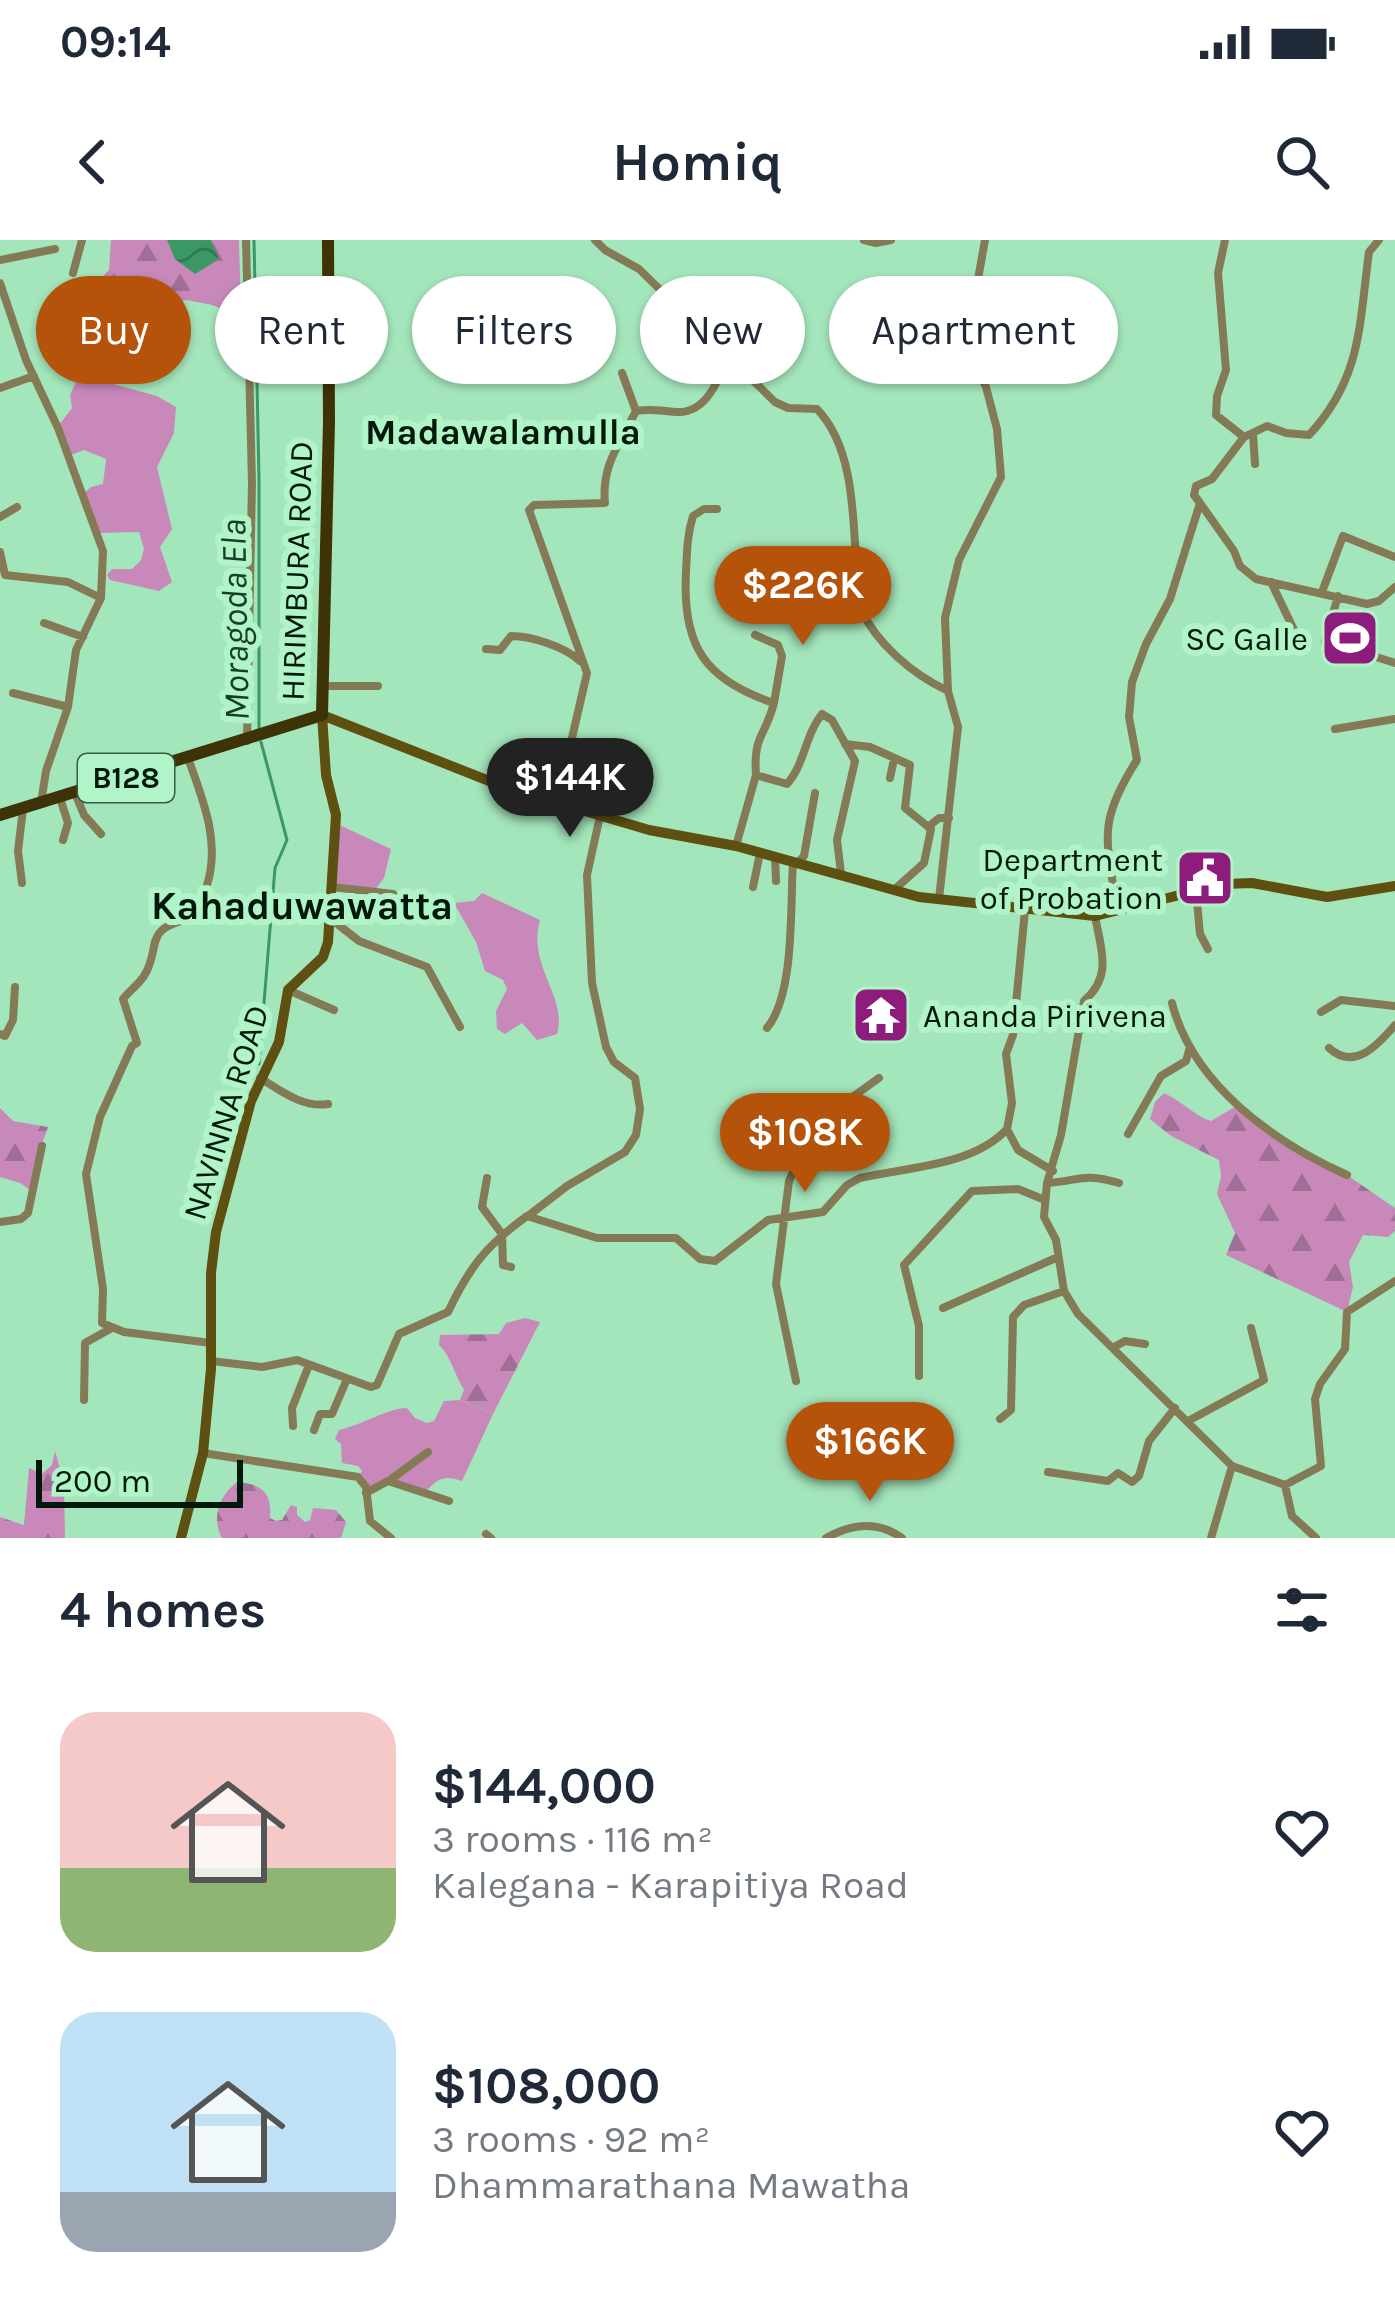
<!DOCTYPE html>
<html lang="en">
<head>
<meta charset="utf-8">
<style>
  :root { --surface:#fff; --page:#f2f2f3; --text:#1f2937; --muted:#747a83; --accent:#b45309 }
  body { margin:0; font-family:Karla,sans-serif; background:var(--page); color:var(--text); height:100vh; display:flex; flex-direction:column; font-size:45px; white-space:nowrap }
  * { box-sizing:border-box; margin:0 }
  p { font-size:39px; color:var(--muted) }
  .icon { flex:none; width:66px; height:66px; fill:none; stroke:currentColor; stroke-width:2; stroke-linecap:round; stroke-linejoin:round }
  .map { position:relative; height:1298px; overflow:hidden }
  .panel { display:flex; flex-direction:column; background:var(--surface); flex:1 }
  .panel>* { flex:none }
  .banner { position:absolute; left:36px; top:36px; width:1323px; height:108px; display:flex; gap:24px }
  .scale { position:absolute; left:36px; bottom:30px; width:207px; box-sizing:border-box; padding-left:12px; border:6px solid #00190a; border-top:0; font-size:33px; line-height:42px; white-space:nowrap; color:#00190a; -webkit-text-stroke:9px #b0f4c8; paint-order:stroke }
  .price { position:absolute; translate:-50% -102px; padding:0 27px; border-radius:42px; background:var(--accent); color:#fff; font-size:39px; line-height:78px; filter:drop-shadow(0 3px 6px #0008) }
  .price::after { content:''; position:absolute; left:50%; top:72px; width:36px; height:27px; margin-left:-18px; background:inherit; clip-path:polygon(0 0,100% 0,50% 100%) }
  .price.current { background:#222; color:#fff }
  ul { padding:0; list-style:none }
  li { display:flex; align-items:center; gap:36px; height:300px; padding:0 60px }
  li span { display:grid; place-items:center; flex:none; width:336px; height:240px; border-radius:36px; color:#555 }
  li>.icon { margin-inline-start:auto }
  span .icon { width:144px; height:144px; fill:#fffc; stroke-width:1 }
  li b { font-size:51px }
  h2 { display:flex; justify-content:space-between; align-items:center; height:144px; padding:0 60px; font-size:51px }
  .pill { padding:0 42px; border-radius:54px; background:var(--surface); box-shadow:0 3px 9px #0004; font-size:42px; line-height:108px }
  .pill.current { background:var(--accent); color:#fff }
  .status { display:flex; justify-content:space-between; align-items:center; height:84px; padding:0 60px; background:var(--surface); direction:ltr }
  .status svg { height:33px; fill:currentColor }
  header { display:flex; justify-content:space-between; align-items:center; height:156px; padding:0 60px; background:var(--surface); font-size:54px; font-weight:700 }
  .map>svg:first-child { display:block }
</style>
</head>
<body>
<div class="status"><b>09:14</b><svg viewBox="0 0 49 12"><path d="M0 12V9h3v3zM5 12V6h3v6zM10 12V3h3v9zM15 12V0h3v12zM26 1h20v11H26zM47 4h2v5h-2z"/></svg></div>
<header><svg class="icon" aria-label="back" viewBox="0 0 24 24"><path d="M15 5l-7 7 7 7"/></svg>Homiq<svg class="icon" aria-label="search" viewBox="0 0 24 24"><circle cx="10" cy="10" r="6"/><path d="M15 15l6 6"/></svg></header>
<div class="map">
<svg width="1395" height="1298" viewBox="0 0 1395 1298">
  <defs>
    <pattern id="forest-firs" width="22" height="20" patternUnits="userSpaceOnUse" patternTransform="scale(3)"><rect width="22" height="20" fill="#c889ba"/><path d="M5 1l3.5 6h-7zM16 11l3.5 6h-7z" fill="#a06f95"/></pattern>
    <pattern id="water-waves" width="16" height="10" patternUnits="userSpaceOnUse" patternTransform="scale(3)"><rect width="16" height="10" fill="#3b9864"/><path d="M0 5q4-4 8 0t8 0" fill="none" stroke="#2f7b51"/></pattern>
  </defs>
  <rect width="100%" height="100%" fill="#a4e6bb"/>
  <path fill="#c889ba" d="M95,139L157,156L176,167L174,193L157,227L172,289L160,307L172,342L159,351L110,340L107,335L112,329H132L141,320L144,309L139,292L98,293L83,254L91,247L103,244L106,219L84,210L71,215L59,185L72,168L70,155L76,142Z
    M335,583L391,609L384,638L375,650L332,647Z
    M482,653L540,680C527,727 568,756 557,794L537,800L522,783L505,794L497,789L496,771L507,749L503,740L485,731L476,702L454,663L474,661Z
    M460,1160L493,1174L462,1241C444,1235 439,1238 426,1251L388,1241L366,1253L358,1237L362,1231L358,1226L342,1223L341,1204L335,1199L339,1190C362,1185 388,1168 407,1168L415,1178L427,1183L434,1181L444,1161Z"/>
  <path fill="url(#forest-firs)" d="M111,0H239L241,77L213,65L186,60L96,80L86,74L84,62L92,47L109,30Z
    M1164,853C1182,861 1193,875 1211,881L1236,866L1313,920L1347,935L1395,968V991L1388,997L1363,995L1349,1022L1353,1047L1347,1072L1226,1015L1235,993L1217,954L1221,936L1219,920L1171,896L1150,879L1155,862Z
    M0,868L13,881L48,887L38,915L34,953L20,943L0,937Z
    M525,1078L540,1082L493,1174L460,1160L464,1150C455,1136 451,1116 439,1105L440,1095L499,1094L506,1083Z
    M55,1211L64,1242L65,1298H0V1277L24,1285L29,1228L42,1234L52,1225Z
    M237,1242C262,1244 272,1252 270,1278L276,1281L282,1280L291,1265L297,1267V1275L305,1282L310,1280L313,1268L336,1270L346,1282L341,1298H222C211,1278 219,1256 237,1242Z"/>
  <path fill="url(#water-waves)" d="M167,0H211L219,19L195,34L175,19Z"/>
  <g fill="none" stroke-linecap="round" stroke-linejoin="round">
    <path stroke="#3b9864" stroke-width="3" d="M254,0L259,239V493
      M259,824L275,628L287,600L261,502"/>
    <path stroke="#847b56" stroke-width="8" d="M246,0L252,243L247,501
      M595,0L605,10L639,29L775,162L788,168L817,169C853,206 853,273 856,321C857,335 855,356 860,368C877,404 912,434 948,451
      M864,0L876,3L891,0
      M0,20L55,9
      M73,33L82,0
      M0,43L26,120L58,188L103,311L101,358L76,410L68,467L46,531L41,563
      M622,133L636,171
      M0,148L34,136
      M1253,194L1255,224
      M1244,197L1267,186L1286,193L1309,195C1362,138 1359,85 1369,12L1379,0
      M1200,263L1234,311L1240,326L1256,339L1367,364L1379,361L1395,347
      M717,269H704L693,276C687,295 687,313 686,333C682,406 705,440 774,463C765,498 753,495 756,535L787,544C805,524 805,495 822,474L832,480L855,521L837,600L841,633
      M0,277L17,267
      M0,312L5,335L68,342L101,358
      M1271,342L1296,394
      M1322,352L1343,296L1395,317
      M1338,356L1325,401L1395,423
      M44,383L83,397
      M755,395L778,405L782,416L774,463
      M486,409L500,410L511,396C532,396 565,407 580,421
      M323,446H378
      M13,453L68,467
      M1335,489L1395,479
      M845,504L870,507L910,525L905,568L931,589L924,623L895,649
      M188,518C202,558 221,601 207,645C203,659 192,662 191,679C141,688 162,708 144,736C139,744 129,751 123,759L137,803L132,806L100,877L86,934L103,1049L102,1083L124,1092L211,1103
      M890,538L894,519
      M75,553L84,575L101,594
      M60,558L68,583L63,600
      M566,566L572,498L587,433L529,270L534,265L605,263C601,226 620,203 636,171C652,168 660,171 676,172C705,174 720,141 725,117
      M928,587L939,578H949
      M736,606L756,535
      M775,616L776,641
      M798,622L804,616L815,553
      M22,643L18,611L23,569
      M332,647L393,654
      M753,647L760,613
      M1196,651L1200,694L1208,709
      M939,659L958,487L948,451L945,378L959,320L1001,237L997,189L986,147L974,122L972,73L985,0
      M1025,670L1013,795L1006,814L1012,863L1007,889L1018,910L1053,931
      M1117,671C1107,599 1096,584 1137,520L1129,477L1132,442L1146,404L1170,359L1200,263L1194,255L1196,246L1212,239L1244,197L1216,175L1217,156L1226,130L1218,33L1225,0
      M1095,676C1101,710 1113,736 1084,761L1061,895L1047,943L1044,977L1056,1000L1064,1051L1078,1074L1232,1226L1285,1245L1292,1276L1316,1298
      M331,679L359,701L427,727L460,787
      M288,750L334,770
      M1172,763C1193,845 1274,902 1347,935
      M1321,772L1341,760L1395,766
      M767,788C795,754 790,668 793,622
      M0,794L5,796L13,780L15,747
      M1329,808C1354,831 1377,806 1395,785
      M260,838C281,851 303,868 328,864
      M1128,894L1161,836L1186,821L1190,807
      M487,938L482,967L502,994L503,1025L511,1027
      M1047,943C1079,941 1083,932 1119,943
      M528,976L567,946L625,912L636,895L640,869L635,838L614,822L606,807L592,743L587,635L600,576
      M0,982L21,979L28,973L42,906
      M943,1068L1058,1017
      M1114,1107L1125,1101L1145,1104
      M211,1121L262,1127L297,1120L371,1147L377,1145L399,1094L448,1072C470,1026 486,1006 527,976L597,998H676L700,1019L715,1021L768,980L823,972L847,945L860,938C908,927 973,926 1007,889
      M919,1136V1086L904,1025L972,951L1018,949L1045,960
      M796,1141L776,1044L789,941L816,883L879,838
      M84,1160L85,1103L110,1089
      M1000,1179L1011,1170L1013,1077L1024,1065L1064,1051
      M1188,1181L1264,1140L1251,1088
      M293,1186L292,1168L309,1125
      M314,1190L320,1174H332L347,1139
      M203,1213L358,1237L366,1247L370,1281L391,1298
      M1048,1232L1108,1241L1118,1233L1132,1242L1139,1236L1149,1201L1175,1168
      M390,1240L428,1212
      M1285,1245L1321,1226L1315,1159L1320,1144L1345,1109L1347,1072L1395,1041
      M366,1253L388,1241L449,1261
      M486,1294L491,1298
      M826,1298C851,1284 877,1280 902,1298
      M1211,1298L1232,1226"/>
    <path stroke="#5e5010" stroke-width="10" d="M181,1298L203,1213L211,1129V1033L216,992L251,861L279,802L288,750L323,717L328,702L336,575L326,535L322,475L507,548L649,590L736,606L919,657L1095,676L1224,644L1252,643L1327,657L1395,646"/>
    <path stroke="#3d3307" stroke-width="12" d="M0,575L322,475L329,182L328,0"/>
  </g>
  <defs>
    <symbol id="stadium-square" viewBox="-11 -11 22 22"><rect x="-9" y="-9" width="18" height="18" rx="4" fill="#8e1c7d" stroke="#b0f4c8"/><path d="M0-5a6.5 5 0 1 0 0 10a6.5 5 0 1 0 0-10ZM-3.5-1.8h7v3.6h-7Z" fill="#fff"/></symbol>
    <symbol id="civic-square" viewBox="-11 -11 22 22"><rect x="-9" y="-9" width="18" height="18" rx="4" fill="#8e1c7d" stroke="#b0f4c8"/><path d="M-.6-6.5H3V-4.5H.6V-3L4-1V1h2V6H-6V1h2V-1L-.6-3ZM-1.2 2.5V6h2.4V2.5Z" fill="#fff"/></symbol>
    <symbol id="temple-square" viewBox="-11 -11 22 22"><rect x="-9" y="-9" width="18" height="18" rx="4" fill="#8e1c7d" stroke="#b0f4c8"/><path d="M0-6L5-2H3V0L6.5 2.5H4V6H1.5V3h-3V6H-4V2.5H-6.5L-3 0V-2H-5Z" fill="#fff"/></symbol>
  </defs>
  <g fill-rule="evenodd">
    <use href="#stadium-square" x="1317" y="365" width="66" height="66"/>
    <use href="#civic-square" x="1172" y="605" width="66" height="66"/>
    <use href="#temple-square" x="848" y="742" width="66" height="66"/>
  </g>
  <g text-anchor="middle" stroke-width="12" stroke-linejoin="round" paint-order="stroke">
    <rect fill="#b0f4c8" stroke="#355b43" stroke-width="3" x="78" y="514" width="96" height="48" rx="9"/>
    <g font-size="30" font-weight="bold" fill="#00190a">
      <text x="126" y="548">B128</text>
    </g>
    <g font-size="33" fill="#00190a" stroke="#b0f4c8">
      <text transform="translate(296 331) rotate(-88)" y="12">HIRIMBURA ROAD</text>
      <text transform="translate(225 872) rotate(-73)" y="12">NAVINNA ROAD</text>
    </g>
    <g font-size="33" fill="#00190a" stroke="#b0f4c8" text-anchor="end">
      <text x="1308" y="410">SC Galle</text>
      <text x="1163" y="631">Department<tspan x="1163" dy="38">of Probation</tspan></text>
      <text x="923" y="787" text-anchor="start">Ananda Pirivena</text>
    </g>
    <g font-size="36" font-weight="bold" fill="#00190a" stroke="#b0f4c8">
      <text x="503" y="204">Madawalamulla</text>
    </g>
    <g font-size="36" font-style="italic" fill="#173e27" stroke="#b0f4c8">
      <text transform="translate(234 380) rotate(-91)" y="13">Moragoda Ela</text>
    </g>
    <g font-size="39" font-weight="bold" fill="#00190a" stroke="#b0f4c8">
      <text x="302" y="679">Kahaduwawatta</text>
    </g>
  </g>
</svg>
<div class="scale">200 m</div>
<b class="price" style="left:803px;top:408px">$226K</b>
<b class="price current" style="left:570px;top:600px">$144K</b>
<b class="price" style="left:805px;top:955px">$108K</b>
<b class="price" style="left:870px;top:1264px">$166K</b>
<div class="banner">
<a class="pill current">Buy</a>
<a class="pill">Rent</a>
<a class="pill">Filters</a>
<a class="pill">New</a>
<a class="pill">Apartment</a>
</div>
</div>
<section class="panel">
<h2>4 homes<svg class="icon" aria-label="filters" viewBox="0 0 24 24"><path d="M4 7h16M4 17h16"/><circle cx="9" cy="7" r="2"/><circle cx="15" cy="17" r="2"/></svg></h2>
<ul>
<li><span style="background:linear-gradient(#f6c9c9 65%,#8fb573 0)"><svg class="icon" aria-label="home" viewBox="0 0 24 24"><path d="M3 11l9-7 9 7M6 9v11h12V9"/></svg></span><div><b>$144,000</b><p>3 rooms · 116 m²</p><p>Kalegana - Karapitiya Road</p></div><svg class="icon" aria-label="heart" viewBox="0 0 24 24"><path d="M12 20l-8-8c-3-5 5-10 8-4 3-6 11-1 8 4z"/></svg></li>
<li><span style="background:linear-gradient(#bfe0f5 75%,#9aa5b1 0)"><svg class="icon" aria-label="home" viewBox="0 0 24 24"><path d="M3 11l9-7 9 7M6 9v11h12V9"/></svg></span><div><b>$108,000</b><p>3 rooms · 92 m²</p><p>Dhammarathana Mawatha</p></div><svg class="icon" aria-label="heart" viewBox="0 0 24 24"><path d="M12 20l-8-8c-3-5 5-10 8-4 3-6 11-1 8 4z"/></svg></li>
</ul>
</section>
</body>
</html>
